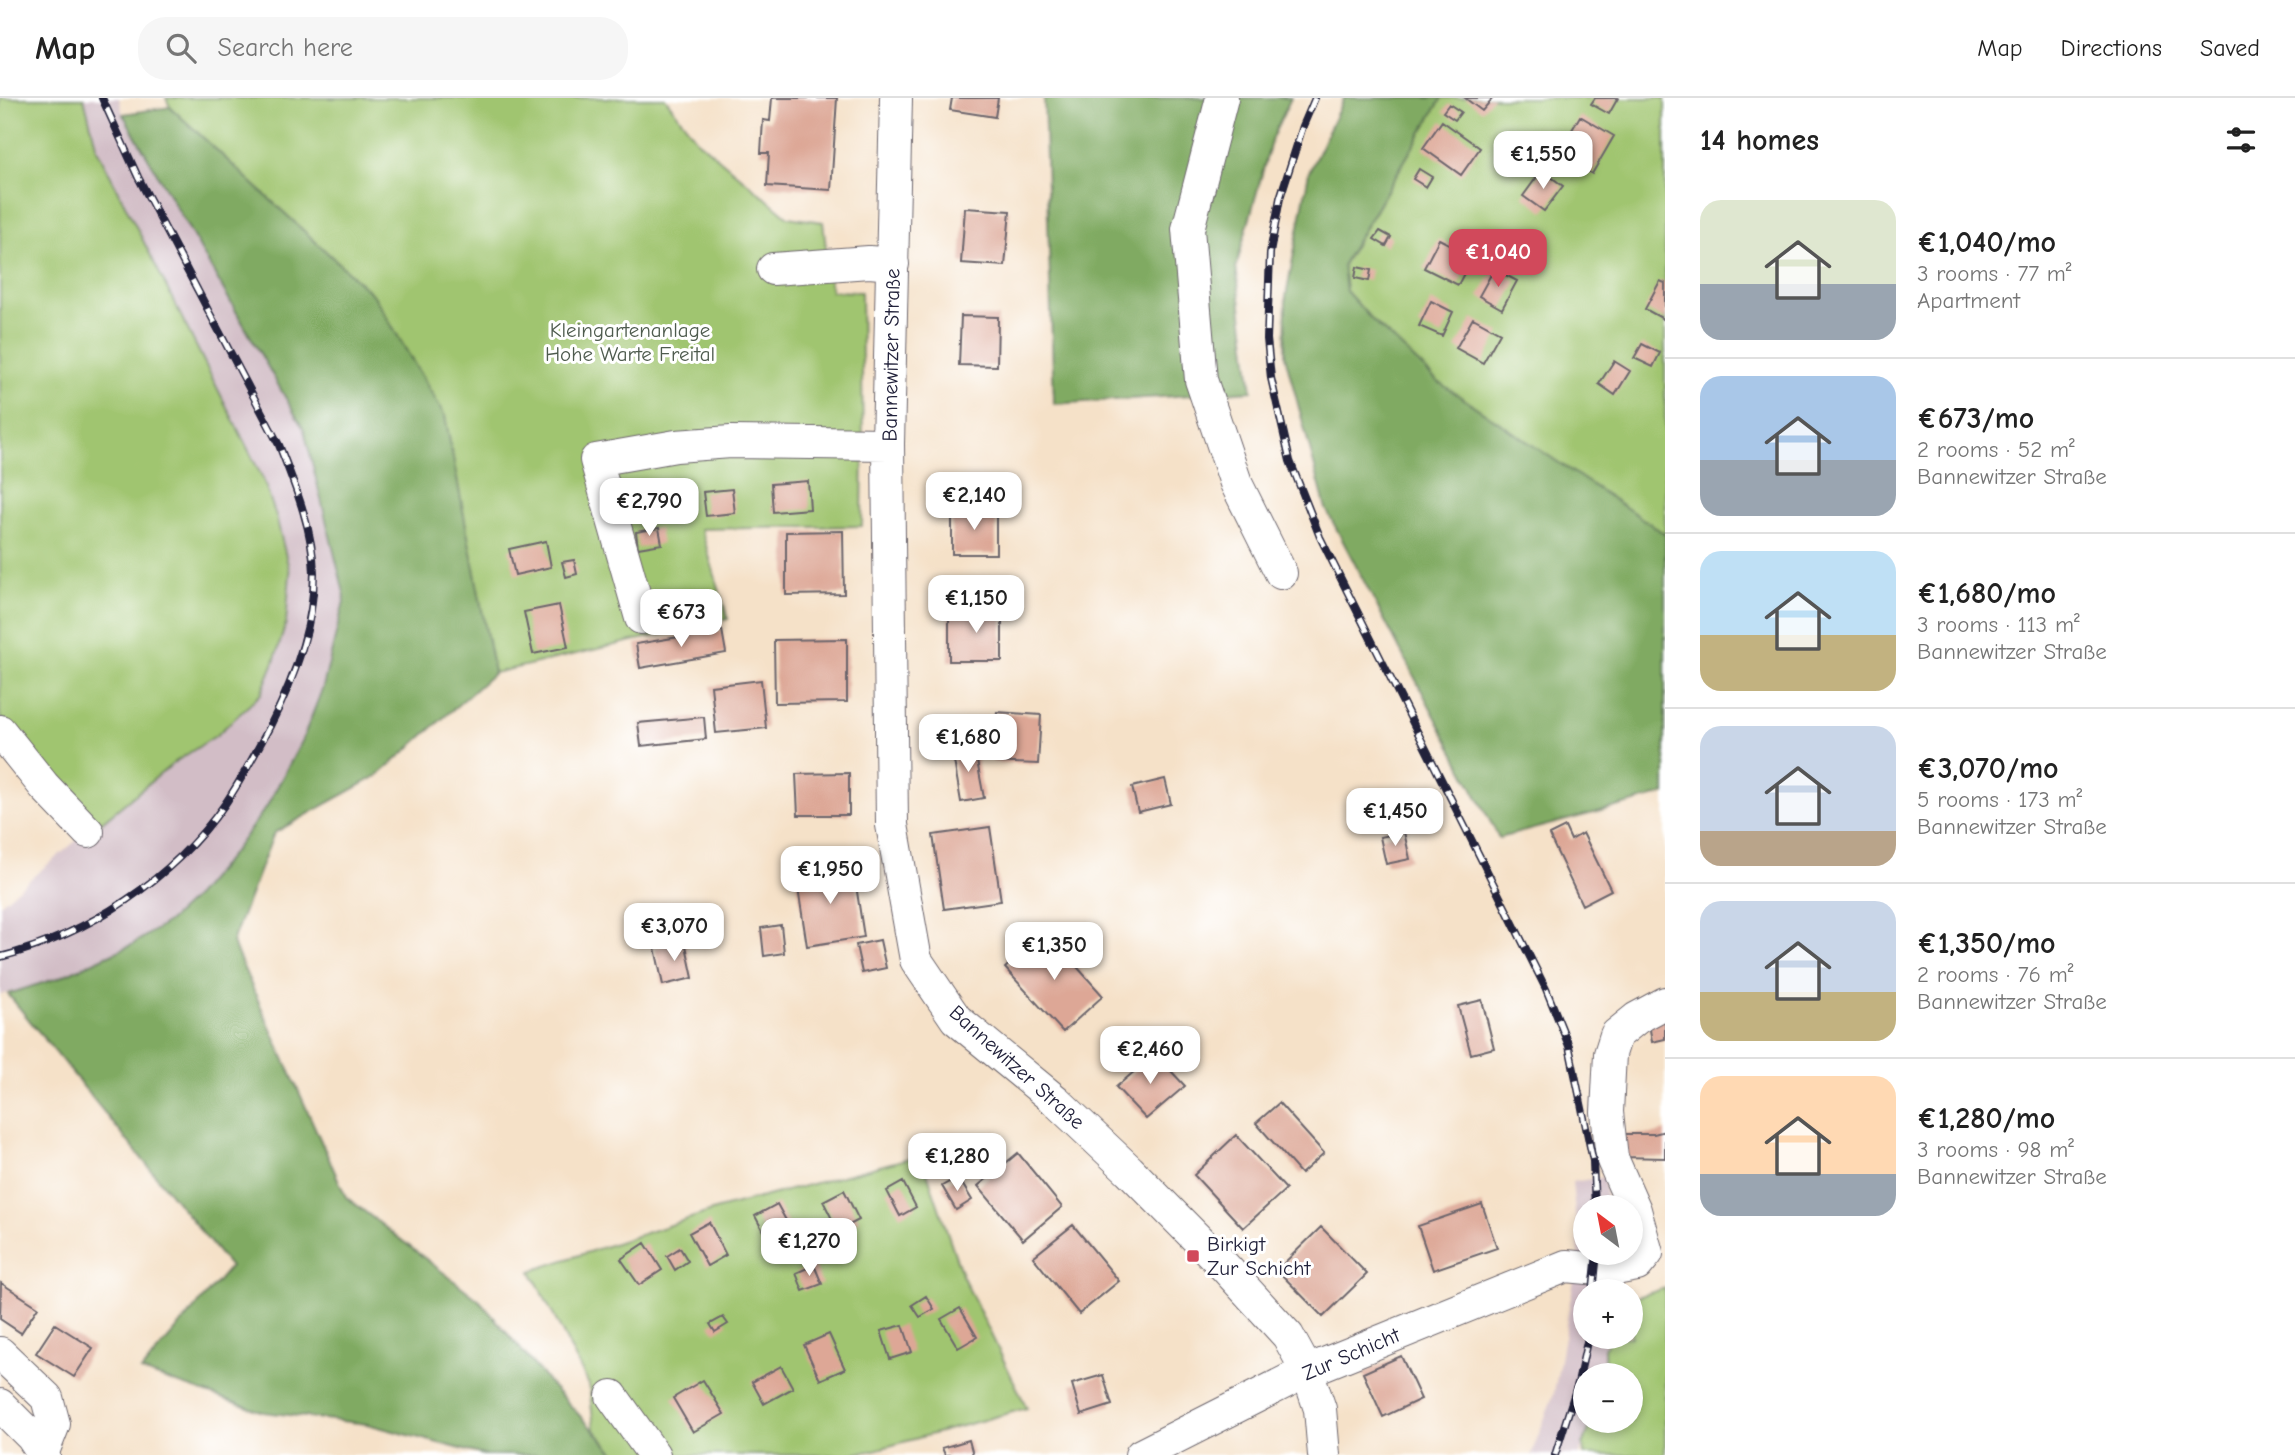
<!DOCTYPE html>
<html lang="en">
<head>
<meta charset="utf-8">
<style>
  :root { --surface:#fff; --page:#f6f6f6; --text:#222; --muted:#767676; --line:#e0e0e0; --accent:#d1495b }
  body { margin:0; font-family:"Comic Neue",sans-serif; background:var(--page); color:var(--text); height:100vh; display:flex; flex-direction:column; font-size:26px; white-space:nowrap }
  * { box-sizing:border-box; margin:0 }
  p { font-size:23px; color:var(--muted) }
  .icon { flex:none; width:38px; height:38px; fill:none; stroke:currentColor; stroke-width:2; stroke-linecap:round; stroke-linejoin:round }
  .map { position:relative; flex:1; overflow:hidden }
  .side { display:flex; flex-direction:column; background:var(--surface); width:630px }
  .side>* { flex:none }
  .needle { width:46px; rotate:328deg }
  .controls { position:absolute; left:1573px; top:1097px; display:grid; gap:14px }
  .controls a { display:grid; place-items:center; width:70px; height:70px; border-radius:50%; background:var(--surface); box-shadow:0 4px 10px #0003; font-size:35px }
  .price { position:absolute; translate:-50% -60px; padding:0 16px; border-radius:14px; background:#fff; color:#222; font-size:23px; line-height:46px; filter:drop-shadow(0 2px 4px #0008) }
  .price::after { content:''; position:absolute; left:50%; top:42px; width:21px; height:16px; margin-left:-10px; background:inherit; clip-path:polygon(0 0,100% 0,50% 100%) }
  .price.active { background:var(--accent); color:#fff }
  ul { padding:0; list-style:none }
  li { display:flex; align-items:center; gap:21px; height:175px; padding:0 35px }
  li+li { border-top:2px solid var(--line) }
  li span { display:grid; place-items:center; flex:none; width:196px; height:140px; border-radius:21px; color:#555 }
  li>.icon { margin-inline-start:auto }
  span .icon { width:84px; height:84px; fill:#fffc; stroke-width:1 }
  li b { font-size:30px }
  h2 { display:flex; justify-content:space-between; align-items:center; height:84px; padding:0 35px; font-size:30px }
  header { display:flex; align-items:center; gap:42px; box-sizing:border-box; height:98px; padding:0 35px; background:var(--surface); border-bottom:2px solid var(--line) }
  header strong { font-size:33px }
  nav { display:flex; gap:38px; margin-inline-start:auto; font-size:24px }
  .search { width:490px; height:63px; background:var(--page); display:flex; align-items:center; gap:18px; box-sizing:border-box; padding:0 24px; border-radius:28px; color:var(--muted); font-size:26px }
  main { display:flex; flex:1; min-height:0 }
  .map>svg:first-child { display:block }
</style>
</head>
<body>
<header>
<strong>Map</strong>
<div class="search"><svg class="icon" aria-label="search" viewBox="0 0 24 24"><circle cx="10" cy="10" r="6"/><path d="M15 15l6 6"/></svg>Search here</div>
<nav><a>Map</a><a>Directions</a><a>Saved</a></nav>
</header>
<main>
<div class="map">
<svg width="1665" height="1357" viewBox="0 0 1665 1357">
  <rect width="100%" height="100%" fill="#fff"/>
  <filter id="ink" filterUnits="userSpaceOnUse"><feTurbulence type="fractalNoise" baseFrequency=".0143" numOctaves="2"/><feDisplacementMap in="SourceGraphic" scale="14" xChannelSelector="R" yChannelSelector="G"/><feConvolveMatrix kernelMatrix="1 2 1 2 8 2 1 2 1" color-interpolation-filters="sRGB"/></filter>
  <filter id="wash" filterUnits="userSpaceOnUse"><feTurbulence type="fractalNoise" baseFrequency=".00686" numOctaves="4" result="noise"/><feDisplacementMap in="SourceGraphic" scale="28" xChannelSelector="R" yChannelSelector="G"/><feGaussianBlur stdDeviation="1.57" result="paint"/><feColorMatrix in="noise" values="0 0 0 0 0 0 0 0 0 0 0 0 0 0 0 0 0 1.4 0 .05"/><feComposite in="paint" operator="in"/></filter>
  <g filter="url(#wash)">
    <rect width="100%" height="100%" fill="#f5e1c8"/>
    <path fill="#d2bdc6" d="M84,0H119L123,16L304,332L345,499L323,589L302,643L267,708L235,752L196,798L168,824L131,847L58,880L0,897V806L129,699L175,664L217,637L261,596L274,564L286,525L290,475L276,418L263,381L97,51Z
      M1604,1079L1607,1109L1586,1110V1155H1611L1608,1193L1586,1194V1239H1605V1277L1586,1278V1323H1592L1579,1357H1531L1554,1295L1579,1154L1572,1084Z"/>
    <path fill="#a0c570" stroke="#617456" stroke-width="2" d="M0,0H84L97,51L263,381L276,418L290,475L286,525L274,564L261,596L217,637L175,664L97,728L0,619Z
      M166,0H665L698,43L788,119L823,124L831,193L861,194L863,346L862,428L701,431L728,521L494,575L445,318L374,198L170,9Z
      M1442,0H1665V436L1437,283L1371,221L1346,193L1343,167Z
      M921,1057L962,1177L1027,1310L871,1353L845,1357H617L594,1331L589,1287L531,1173L718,1111Z
      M1665,1190V1357H1584L1583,1347L1592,1323H1631V1278L1605,1277L1604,1250L1612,1239H1631V1208L1637,1199Z"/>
    <path fill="#80aa62" stroke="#51664e" stroke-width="2" d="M1044,0H1291L1272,40L1236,169L1252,293L1054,306Z
      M1344,0H1442L1343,166L1346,193L1371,221L1437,283L1665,436V696L1499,740L1326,411L1285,258L1286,198L1309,74Z
      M170,9L374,198L445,318L494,575L379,677L274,735L232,844L346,1099L480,1203L550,1286L617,1357H483L367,1326L263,1314L141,1273L230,1169L8,896L58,880L131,847L168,824L196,798L235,752L267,708L302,643L323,589L345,499L304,332L123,16Z"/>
    <g id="blocks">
      <path fill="#dda796" d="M772,0H837L831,92L767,88L769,55H761L763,22L770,23Z
        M952,0H998L995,19L950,12Z
        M1465,0H1493L1482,13Z
        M1595,0H1618L1609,16L1591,6Z
        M1449,6L1461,14L1455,22L1443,14Z
        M1580,18L1614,38L1592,76L1558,56Z
        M1442,23L1480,50L1461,77L1423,50Z
        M1419,71L1432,79L1426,89L1413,81Z
        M1542,72L1563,88L1544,113L1523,98Z
        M965,110L1010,113L1005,168L961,165Z
        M1380,133L1391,139L1386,148L1374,141Z
        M1439,141L1473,158L1458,187L1424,170Z
        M1357,169L1371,172L1369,183L1355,180Z
        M1494,171L1517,183L1502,211L1479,198Z
        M1660,183L1665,185V222L1645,211Z
        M1431,203L1453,214L1442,238L1419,228Z
        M961,218L998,219L997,268L959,267Z
        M1473,220L1500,235L1483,265L1456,250Z
        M1642,246L1660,255L1653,269L1634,260Z
        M1614,263L1630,273L1615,297L1599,286Z
        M808,383L810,411L773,414L771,386Z
        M732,391L735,415L706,418L703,394Z
        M662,401L664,417L650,420L647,404Z
        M952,412H996V456H952Z
        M659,430L662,446L638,450L636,434Z
        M843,433L844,496L786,497V434Z
        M546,443L551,469L515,477L509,451Z
        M574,462L577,476L566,479L562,464Z
        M559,507L568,549L533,556L524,514Z
        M949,511H1002V563H949Z
        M722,532L726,555L640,570L636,546Z
        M847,541V604L775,605L774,542Z
        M761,582L766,630L716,635L711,588Z
        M997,614L1041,617L1038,666L993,664Z
        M704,619L706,641L641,648L638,625Z
        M974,647L984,700L961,704L952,651Z
        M849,675V717H798L796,676Z
        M1165,681L1171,706L1138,714L1132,689Z
        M990,729L1001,803L944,811L933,737Z
        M1565,729L1571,742L1583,735L1611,792L1582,807L1549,737Z
        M1404,734L1410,761L1386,766L1380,739Z
        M853,768L864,839L807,848L796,777Z
        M781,827L784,855L764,858L761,830Z
        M1045,833L1103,898L1063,934L1005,870Z
        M880,842L886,870L862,875L856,847Z
        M685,843L693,880L663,887L655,850Z
        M1482,902L1494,950L1471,956L1458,908Z
        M1665,916V941L1652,944L1648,919Z
        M1155,956L1185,988L1146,1021L1116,989Z
        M1279,1005L1324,1055L1301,1076L1256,1025Z
        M1665,1033V1060L1622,1059L1621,1036H1654Z
        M1236,1037L1286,1091L1243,1130L1194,1077Z
        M1018,1055L1062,1109L1023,1142L978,1088Z
        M958,1079L972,1102L956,1112L942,1088Z
        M903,1084L916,1109L900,1118L887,1093Z
        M844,1092L859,1122L838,1133L823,1103Z
        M777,1106L794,1137L772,1150L755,1118Z
        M1482,1106L1497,1150L1433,1172L1418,1128Z
        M709,1124L726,1157L707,1168L689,1135Z
        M1073,1127L1119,1183L1079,1216L1033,1159Z
        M1321,1129L1367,1176L1323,1219L1277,1172Z
        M645,1145L662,1172L639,1187L621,1161Z
        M680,1150L688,1163L675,1172L667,1158Z
        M814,1167L822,1186L803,1193L796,1175Z
        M1,1185L38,1209L21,1235L0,1221Z
        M926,1198L934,1211L920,1219L912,1207Z
        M960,1210L977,1239L958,1250L941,1221Z
        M723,1219L728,1226L715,1234L710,1226Z
        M55,1226L93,1250L74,1279L36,1255Z
        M903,1227L912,1254L890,1261L881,1233Z
        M829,1236L845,1271L820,1282L804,1247Z
        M1401,1258L1421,1301L1383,1319L1363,1275Z
        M781,1268L793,1290L764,1306L752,1284Z
        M1103,1277L1112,1307L1081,1317L1072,1286Z
        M703,1282L724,1316L693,1334L673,1300Z
        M969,1342L973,1357H945L942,1350Z"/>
    </g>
  </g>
  <g filter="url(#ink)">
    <use href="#blocks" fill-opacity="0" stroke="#6c656c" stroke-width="2"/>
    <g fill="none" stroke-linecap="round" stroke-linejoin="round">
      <defs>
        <path id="minor" d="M896,0L888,346L892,727L916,862L956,921L1056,1003L1129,1072L1223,1167L1288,1238L1307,1273L1320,1311L1324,1357
          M1222,0L1188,131L1201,282L1236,385L1281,475
          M773,171L869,164L893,166
          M641,520L596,362L676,348L731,344L888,346
          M0,633L44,688L88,734
          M0,1255L47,1300L54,1326L43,1354
          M612,1298L654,1357
          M0,1307L32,1339L44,1357
          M1141,1357L1307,1273L1566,1168L1610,1172L1637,1167L1647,1155L1635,1112L1612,1060L1607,1014L1610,956L1616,937L1637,920L1665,905"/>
      </defs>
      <use href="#minor" stroke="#6c656c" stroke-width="34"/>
      <use href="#minor" stroke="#fff" stroke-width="32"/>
      <defs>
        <path id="rail" d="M1315,0L1303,28L1280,100L1270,155L1267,241L1271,280L1290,363L1320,439L1546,891L1569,948L1593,1063L1595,1110
          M0,859C88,837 173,781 225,706C242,681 256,654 270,628C294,581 314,529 314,475C313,431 295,388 279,347L138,79L102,0
          M1593,1194L1597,1155
          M1555,1357L1578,1285L1588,1239"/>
      </defs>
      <use href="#rail" stroke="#22223b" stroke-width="8"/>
      <use href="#rail" stroke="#fff" stroke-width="5" stroke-dasharray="16" stroke-linecap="butt"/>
    </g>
  </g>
  <rect fill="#d1495b" stroke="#fff" stroke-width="2.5" x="1186" y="1151" width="14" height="14" rx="3.5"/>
  <g text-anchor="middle" stroke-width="6" stroke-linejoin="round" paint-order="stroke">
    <g font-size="21" fill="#4e5b4e" stroke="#fff">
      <text x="630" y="239">Kleingartenanlage<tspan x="630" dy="24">Hohe Warte Freital</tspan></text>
    </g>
    <g font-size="21" fill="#22223b" stroke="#fff">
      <text transform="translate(891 257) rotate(-89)" y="7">Bannewitzer Straße</text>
      <text transform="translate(1017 969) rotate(42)" y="7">Bannewitzer Straße</text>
      <text transform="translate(1351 1256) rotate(-23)" y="7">Zur Schicht</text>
    </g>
    <g font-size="21" fill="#22223b" stroke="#fff" text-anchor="start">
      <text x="1207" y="1153">Birkigt<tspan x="1207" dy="24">Zur Schicht</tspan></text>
    </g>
  </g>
</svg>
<div class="controls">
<a><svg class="needle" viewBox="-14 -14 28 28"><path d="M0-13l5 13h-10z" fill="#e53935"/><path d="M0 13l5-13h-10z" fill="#767676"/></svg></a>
<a>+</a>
<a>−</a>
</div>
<b class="price" style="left:1543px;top:93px">€1,550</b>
<b class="price active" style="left:1498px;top:191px">€1,040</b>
<b class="price" style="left:974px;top:434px">€2,140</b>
<b class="price" style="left:649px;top:440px">€2,790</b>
<b class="price" style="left:976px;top:537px">€1,150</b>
<b class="price" style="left:681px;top:551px">€673</b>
<b class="price" style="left:968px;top:676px">€1,680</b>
<b class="price" style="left:1395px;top:750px">€1,450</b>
<b class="price" style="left:830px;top:808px">€1,950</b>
<b class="price" style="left:674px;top:865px">€3,070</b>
<b class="price" style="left:1054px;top:884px">€1,350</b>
<b class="price" style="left:1150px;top:988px">€2,460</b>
<b class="price" style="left:957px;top:1095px">€1,280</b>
<b class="price" style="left:809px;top:1180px">€1,270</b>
</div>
<section class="side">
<h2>14 homes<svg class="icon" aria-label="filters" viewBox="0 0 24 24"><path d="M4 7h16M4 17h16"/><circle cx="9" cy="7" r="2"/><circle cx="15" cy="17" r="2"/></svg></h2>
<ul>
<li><span style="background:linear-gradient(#dfe7d0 60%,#9aa5b1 0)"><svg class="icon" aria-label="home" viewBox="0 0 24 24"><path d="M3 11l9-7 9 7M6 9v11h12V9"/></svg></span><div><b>€1,040/mo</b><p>3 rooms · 77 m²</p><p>Apartment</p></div></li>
<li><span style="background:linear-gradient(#a9c7e8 60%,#9aa5b1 0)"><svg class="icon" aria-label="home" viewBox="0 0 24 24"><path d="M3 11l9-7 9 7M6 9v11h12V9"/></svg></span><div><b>€673/mo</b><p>2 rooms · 52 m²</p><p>Bannewitzer Straße</p></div></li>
<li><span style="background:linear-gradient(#bfe0f5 60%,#c2b280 0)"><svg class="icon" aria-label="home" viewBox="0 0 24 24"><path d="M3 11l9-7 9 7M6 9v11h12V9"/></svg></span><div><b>€1,680/mo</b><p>3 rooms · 113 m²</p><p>Bannewitzer Straße</p></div></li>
<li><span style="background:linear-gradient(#c9d6e8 75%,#b9a48a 0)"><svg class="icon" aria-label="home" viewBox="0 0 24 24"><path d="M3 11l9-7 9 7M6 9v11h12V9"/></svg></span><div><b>€3,070/mo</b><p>5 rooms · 173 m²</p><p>Bannewitzer Straße</p></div></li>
<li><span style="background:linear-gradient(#c9d6e8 65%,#c2b280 0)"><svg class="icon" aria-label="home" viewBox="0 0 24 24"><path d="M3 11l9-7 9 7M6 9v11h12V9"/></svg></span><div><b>€1,350/mo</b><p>2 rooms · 76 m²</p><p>Bannewitzer Straße</p></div></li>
<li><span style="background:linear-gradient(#ffd9b3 70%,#9aa5b1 0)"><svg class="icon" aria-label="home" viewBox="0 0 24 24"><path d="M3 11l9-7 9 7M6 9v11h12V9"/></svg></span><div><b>€1,280/mo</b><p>3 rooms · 98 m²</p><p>Bannewitzer Straße</p></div></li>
</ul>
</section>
</main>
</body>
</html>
